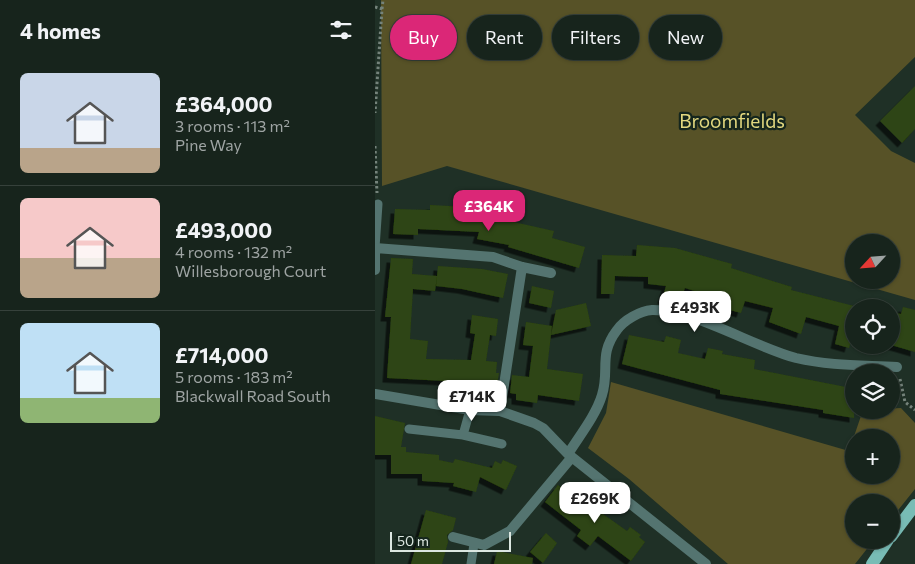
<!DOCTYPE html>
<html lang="en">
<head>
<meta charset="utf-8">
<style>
  :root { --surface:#17241c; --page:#202c25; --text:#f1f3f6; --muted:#9ea4a3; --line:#36413b; --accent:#db2777 }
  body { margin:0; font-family:Commissioner,sans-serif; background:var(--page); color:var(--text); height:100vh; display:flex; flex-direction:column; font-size:19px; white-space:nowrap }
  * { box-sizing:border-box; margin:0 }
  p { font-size:16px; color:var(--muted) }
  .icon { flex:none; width:28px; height:28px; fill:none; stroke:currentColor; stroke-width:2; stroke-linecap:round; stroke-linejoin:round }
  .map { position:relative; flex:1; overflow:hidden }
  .details { display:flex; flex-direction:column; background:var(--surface); width:375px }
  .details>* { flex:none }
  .guide { position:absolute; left:15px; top:15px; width:450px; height:45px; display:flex; gap:10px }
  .needle { width:32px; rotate:244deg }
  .controls { position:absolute; left:470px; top:234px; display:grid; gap:10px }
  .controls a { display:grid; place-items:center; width:55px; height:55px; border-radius:50%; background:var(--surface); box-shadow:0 1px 4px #0004,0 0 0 1px var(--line); font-size:25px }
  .scale { position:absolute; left:15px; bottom:12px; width:121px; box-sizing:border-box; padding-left:5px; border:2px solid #dce7e1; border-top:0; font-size:14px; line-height:18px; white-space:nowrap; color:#dce7e1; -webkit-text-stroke:4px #15261d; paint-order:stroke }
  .price { position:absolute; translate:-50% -42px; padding:0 11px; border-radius:10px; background:#fff; color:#222; font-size:16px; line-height:32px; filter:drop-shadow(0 1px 2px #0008) }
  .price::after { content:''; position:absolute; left:50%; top:30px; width:15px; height:11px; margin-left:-8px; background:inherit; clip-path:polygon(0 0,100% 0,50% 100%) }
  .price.selected { background:var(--accent); color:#fff }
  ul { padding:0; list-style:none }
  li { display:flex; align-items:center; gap:15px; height:125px; padding:0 20px }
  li+li { border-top:1px solid var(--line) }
  li span { display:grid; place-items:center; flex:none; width:140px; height:100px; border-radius:8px; color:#555 }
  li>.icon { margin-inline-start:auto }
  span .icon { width:60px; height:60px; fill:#fffc; stroke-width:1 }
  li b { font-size:21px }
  h2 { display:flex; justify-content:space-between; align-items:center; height:60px; padding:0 20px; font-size:21px }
  .tag { padding:0 18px; border-radius:22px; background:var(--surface); box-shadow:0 1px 4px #0004,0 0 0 1px var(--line); font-size:18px; line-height:45px }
  .tag.selected { background:var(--accent); color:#fff }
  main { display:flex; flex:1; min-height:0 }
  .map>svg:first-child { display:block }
</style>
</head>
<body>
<main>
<section class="details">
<h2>4 homes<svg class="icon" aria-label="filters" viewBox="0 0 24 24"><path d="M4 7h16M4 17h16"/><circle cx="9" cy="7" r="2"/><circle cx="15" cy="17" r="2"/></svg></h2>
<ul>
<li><span style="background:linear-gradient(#c9d6e8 75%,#b9a48a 0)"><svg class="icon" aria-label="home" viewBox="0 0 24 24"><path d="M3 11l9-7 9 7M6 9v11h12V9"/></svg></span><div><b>£364,000</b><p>3 rooms · 113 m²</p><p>Pine Way</p></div></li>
<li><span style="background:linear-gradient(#f6c9c9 60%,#b9a48a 0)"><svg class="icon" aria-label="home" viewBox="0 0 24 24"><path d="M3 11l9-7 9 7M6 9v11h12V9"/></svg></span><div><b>£493,000</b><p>4 rooms · 132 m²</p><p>Willesborough Court</p></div></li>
<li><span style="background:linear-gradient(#bfe0f5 75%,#8fb573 0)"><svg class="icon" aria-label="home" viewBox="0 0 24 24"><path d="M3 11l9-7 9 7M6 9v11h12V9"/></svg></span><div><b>£714,000</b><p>5 rooms · 183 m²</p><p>Blackwall Road South</p></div></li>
</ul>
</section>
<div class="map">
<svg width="540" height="564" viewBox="0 0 540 564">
  <defs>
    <filter id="shadow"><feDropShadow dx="-4.5" dy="4.5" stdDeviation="0" flood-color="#0009"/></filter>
  </defs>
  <rect width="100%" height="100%" fill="#1f3026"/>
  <path fill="#575227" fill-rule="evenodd" d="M6,0H540V57L480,115L516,151L540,163V300L72,166L7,186ZM479,242H516V280H479Z
    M236,382L474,451L488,410L526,408L540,423V489L516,519V502H479V540H499L480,564H353L254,479L213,448L231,413ZM479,438H516V475H479Z"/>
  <path fill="#2d4512" filter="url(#shadow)" d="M540,86V129L527,143L505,121Z
    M55,205L94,207V212L179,231L177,238L210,247L204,268L133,247L134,245L102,239L104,232L43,229V235L18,234L20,209L55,210Z
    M262,245L300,248L357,264L356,268L417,287L416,290L479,306V331L474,348L460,344L464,326L431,317L426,334L394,322L398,308L370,301L366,313L351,309L352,305L334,300L335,296L310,288L304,305L287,299L291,286L273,284V277L240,276L239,294H226L227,255L261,256Z
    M16,258L38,259L37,274L62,276L60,291L38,289L35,339L53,341L51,359L96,360L100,334L95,333L97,315L123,319L121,336L115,335L111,361L122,362L121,373H124L121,391L91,386V382L12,378L16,317H10Z
    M63,266L107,269L133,274L128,298L87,289L61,286Z
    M157,286L179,291L176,308L154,303Z
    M211,303L216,326L176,335L181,310Z
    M528,307L540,310V352L516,345V312L526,314Z
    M151,322L177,326L172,369L208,374L204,401L163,395L162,403L141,400V394L135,393L137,375L154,377L158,346L148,345Z
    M254,335L289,342L291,336L306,340L303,353L330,359L333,348L348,351L347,354L380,360L379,369L471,387L469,395L479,397V418L448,413V410L345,394V390L247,364Z
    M0,416L30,423L26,447H31V452L64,455V460L78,463L80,459L117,468L120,461L126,464L128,460L142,466L131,490L105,477L101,492L78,486L79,483L47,481V474H16V455H0Z
    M183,485L219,512L221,509L252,531L255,527L266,535L264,537L270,542L256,561L223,536L215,546L202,536L206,530L170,502Z
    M51,510L81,518L78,530L72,535L73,542L67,564H36Z
    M171,533L182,543L168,563L155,552Z
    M122,551L158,558L157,564H119Z"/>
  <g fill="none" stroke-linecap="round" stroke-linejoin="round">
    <path stroke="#75837b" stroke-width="3" stroke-dasharray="2.5 2.5" stroke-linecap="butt" d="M0,7L7,9L0,113
      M7,9L8,0
      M0,146L2,193
      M525,379L530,402L540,410"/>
    <path stroke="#547470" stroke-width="9" d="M0,248L3,204
      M34,429L88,435L127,444
      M88,435L95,410
      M96,564L99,544"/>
    <path stroke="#547470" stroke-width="10" d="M0,270V248L118,257L147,267L176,273
      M0,394L95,410L125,411L159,423L168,428L193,454L331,564
      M125,411L147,267
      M193,454C205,435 221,415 227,395C235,369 223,355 242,330C249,320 265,311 277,310C318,309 379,347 421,358C456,366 487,365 522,367
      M78,537L109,545L135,531L197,457"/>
    <path stroke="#78bcb5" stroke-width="12" d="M516,537L540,505
      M497,564L513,540"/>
  </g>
  <g text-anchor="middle" stroke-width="4.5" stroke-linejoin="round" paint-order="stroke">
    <g font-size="19" fill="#e2d87f" stroke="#15261d">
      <text x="357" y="128">Broomfields</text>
    </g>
  </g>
</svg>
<div class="controls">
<a><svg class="needle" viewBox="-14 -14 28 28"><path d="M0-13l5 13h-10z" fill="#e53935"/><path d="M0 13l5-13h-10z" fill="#9ea4a3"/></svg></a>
<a><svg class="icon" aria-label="locate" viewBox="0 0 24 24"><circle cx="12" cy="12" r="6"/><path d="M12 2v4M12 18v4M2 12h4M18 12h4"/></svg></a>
<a><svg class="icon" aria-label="layers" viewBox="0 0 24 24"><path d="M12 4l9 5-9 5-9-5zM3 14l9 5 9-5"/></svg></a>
<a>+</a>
<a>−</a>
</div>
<div class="scale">50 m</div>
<b class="price selected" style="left:114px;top:232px">£364K</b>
<b class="price" style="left:320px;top:333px">£493K</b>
<b class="price" style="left:97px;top:422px">£714K</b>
<b class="price" style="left:220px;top:524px">£269K</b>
<div class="guide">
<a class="tag selected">Buy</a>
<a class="tag">Rent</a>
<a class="tag">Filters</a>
<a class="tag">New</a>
</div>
</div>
</main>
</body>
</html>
